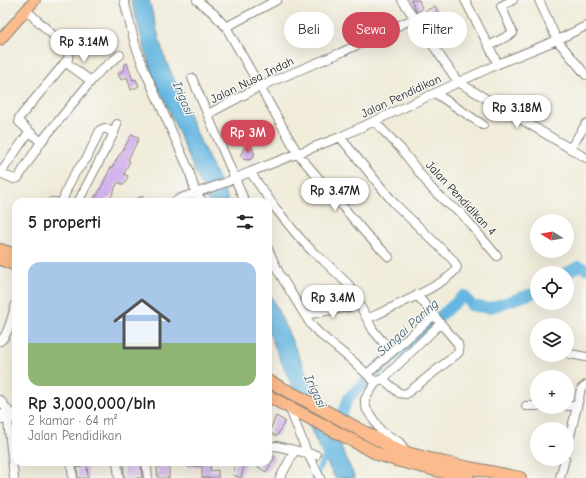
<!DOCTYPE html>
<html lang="id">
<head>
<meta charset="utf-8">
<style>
  :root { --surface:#fff; --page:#f6f6f6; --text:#222; --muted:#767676; --accent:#d1495b }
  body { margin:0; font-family:"Comic Neue",sans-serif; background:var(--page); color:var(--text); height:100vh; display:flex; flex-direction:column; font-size:15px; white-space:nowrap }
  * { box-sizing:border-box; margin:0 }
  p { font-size:13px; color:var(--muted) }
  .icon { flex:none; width:22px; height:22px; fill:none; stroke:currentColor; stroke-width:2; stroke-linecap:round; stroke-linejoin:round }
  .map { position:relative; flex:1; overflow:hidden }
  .details { position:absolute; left:12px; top:198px; width:260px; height:268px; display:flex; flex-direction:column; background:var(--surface); border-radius:12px; box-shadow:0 4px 16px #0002 }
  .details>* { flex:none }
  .top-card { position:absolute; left:284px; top:12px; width:242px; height:36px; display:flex; gap:8px }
  .needle { width:26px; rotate:281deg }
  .controls { position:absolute; left:530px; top:214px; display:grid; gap:8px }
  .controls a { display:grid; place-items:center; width:44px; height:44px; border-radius:50%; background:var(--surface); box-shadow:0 4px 16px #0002; font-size:20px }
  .price { position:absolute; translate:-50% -34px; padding:0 9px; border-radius:14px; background:#fff; color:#222; font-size:13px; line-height:26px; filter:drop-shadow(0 1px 2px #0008) }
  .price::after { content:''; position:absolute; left:50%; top:24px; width:12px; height:9px; margin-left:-6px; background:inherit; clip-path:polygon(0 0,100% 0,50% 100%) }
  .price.on { background:var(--accent); color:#fff }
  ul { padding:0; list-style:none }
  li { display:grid; align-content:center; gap:8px; height:212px; padding:0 16px }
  li span { display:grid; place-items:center; height:124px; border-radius:12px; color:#555 }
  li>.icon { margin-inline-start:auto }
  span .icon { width:72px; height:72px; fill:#fffc; stroke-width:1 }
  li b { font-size:17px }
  h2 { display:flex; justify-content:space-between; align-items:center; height:48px; padding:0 16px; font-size:17px }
  .pill { padding:0 14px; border-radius:18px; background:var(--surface); box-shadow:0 4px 16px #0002; font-size:14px; line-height:36px }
  .pill.on { background:var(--accent); color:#fff }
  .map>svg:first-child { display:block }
</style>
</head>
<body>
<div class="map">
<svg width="586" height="478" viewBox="0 0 586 478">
  <rect width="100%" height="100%" fill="#f6f6f2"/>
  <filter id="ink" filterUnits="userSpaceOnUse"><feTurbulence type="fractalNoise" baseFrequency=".025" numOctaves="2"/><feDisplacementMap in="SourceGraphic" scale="8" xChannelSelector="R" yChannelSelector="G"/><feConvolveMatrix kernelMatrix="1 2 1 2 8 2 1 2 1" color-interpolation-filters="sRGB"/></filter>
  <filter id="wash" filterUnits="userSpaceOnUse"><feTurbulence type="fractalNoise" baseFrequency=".012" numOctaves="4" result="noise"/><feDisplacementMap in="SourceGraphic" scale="16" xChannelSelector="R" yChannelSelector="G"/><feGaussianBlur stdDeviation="0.9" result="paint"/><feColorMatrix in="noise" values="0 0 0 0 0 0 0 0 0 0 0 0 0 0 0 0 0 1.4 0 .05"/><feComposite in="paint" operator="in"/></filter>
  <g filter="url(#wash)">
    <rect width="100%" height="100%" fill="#f1ecda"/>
    <path fill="#65b7e1" stroke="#406a7e" d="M131,0H149L164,56L197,134L229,202H208L164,99L153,78Z
      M268,289L355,478H335L319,448L268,331Z"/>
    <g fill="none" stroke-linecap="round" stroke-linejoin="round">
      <path stroke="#65b7e1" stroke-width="6" d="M314,478L328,451"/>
      <path stroke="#65b7e1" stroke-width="11" d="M566,273L579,266L586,269
        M337,426L349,397L464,295L472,306L489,308L537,292"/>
    </g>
    <g id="blocks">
      <path fill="#d2b0ed" d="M411,0H419L422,9L417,13Z
        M435,6L438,13L433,15L435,21L429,24L427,18L424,19L422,13Z
        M127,63L133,80L136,79L139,86L131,90L127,77L121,80L118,74L125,69L124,65Z
        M132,134L139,138L128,160L130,161L124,174L128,176L124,185L118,182L110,199L108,198L105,202H92L96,195L97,196L111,167L112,168L119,155H120Z
        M248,146L249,149L252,148L255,154L253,155L254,157L249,160H247L246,159L244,160L240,154L243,152L242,150Z
        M143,196L145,202H129Z
        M276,416L285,421L277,436L269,433Z
        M268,452L275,457L266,472L258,467L261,462H268Z
        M81,462H87L88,478H78L77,468L82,467Z
        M124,462H141L142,478H124Z
        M188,462H211L210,471L218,470V478H202V466L188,467Z
        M236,462H245L241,478L233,475Z
        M169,466V478H158L157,467Z"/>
    </g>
  </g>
  <g filter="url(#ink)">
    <use href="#blocks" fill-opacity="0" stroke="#86847b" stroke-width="1"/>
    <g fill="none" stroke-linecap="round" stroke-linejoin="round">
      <defs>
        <path id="minor" d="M124,0L135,44L145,71L189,170L196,194L203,202
          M197,0L213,13L226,27L298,154L366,234L389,257
          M402,0L458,82L586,158
          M465,0L498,64
          M539,0L557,40L586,75
          M26,10L68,49L69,52L68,59L19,118V122L41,142
          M226,27L277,0
          M489,46L513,33L501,6L513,0
          M65,62L91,81
          M192,78L245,202
          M435,93L483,125
          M208,114L259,87L340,53L415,18
          M374,121L401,149L432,189L448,204L461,213L497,256
          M340,137L394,203L453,260L457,267C454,281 382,312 367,319
          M570,149L586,124
          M250,172L276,209L298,236L313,252L324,261L349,285L373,330L382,341L394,350
          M0,173L14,179L18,178L41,142L91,81L101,70L120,55
          M0,174L29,132
          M52,202H55
          M62,202L68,186L75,173L87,158L100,130L105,128L114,133
          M78,202L114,133L117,124
          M174,202L181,198L224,183L250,172L340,137L498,64L557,40L586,26
          M268,249L279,273L311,325L321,335L354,362L373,380L377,381L365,399V403L367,410L381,431L399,442L408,453
          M305,315L359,305
          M0,341C9,336 12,314 16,304
          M570,354L586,357
          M367,374L433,316
          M383,379L440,324
          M377,381L383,379L399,393L406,394L457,354L459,352L458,344L417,295
          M0,400L10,413L8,420L14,478
          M526,406H537
          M567,406H577
          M289,407L307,452L320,478
          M0,414L16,413
          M0,420L16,419
          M268,447L276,446L316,455
          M567,449L581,389L586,385
          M71,462L73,478
          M117,462L119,478
          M146,462L148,478
          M280,478L295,450
          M560,478L565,459"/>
        <path id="major" d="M0,40L35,0"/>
        <path id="highway" d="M0,250L16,255
          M0,259L16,265
          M268,381L305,400L399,451L445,463L520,478
          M268,396L378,454L396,460L468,478"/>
      </defs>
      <use href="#minor" stroke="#86847b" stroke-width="10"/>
      <use href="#major" stroke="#86847b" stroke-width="12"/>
      <use href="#highway" stroke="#86847b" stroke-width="14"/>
      <use href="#minor" stroke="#fff" stroke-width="8"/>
      <use href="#major" stroke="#fbbb8c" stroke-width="10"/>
      <use href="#highway" stroke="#fbbb8c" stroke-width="12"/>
    </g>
  </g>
  <g text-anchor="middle" stroke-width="3" stroke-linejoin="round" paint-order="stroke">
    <g font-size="12" fill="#1c1c1c" stroke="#f6f6f2">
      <text transform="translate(252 80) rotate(-26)" y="4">Jalan Nusa Indah</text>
      <text transform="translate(401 96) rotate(-25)" y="4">Jalan Pendidikan</text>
      <text transform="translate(461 198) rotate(47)" y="4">Jalan Pendidikan 4</text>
    </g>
    <g font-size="13" font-style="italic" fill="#395a6b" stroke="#f6f6f2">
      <text transform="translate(184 98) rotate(67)" y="5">Irigasi</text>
      <text transform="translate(407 327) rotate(-42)" y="5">Sungai Paring</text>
      <text transform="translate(316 391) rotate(65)" y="5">Irigasi</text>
    </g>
  </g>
</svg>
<div class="controls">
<a><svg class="needle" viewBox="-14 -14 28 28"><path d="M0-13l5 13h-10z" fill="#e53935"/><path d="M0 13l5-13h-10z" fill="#767676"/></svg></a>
<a><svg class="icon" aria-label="locate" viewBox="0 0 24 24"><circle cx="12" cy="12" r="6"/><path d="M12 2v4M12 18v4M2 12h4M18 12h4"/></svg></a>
<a><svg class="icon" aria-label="layers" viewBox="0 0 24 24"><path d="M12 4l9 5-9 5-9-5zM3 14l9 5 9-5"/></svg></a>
<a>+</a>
<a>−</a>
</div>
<b class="price" style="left:84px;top:63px">Rp 3.14M</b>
<b class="price" style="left:517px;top:129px">Rp 3.18M</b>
<b class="price on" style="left:248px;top:154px">Rp 3M</b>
<b class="price" style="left:335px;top:212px">Rp 3.47M</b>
<b class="price" style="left:333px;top:319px">Rp 3.4M</b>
<div class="top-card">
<a class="pill">Beli</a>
<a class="pill on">Sewa</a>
<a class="pill">Filter</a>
</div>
<section class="details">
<h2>5 properti<svg class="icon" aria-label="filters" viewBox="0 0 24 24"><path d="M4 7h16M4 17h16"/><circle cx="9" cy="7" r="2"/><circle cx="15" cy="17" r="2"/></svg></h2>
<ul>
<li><span style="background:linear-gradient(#a9c7e8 65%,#8fb573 0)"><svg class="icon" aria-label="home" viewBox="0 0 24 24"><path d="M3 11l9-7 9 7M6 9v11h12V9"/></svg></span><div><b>Rp 3,000,000/bln</b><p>2 kamar · 64 m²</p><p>Jalan Pendidikan</p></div></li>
</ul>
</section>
</div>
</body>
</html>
